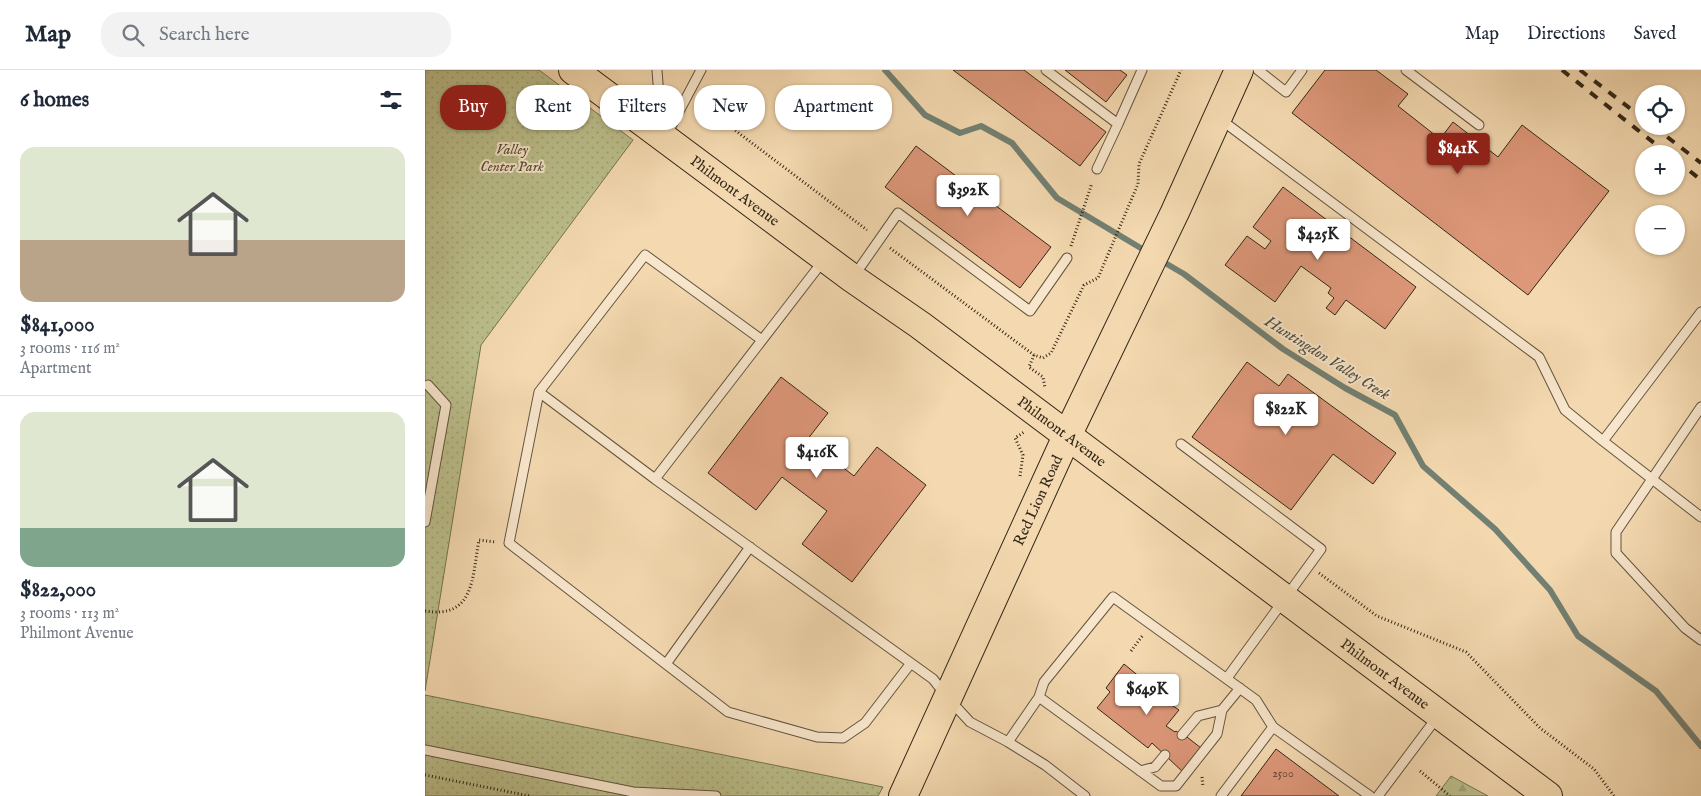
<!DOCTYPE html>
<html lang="en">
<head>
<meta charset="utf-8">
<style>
  :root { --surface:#fff; --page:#f2f2f3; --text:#1f2937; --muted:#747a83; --line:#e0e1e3; --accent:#8f2418 }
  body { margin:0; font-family:"IM FELL English",serif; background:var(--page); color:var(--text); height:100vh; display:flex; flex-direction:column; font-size:19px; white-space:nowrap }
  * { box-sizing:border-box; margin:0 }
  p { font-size:16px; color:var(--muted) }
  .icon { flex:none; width:28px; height:28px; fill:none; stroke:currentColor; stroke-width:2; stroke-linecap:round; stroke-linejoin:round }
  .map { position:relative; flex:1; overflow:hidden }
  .side { display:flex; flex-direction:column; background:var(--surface); width:425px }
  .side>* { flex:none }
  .hud { position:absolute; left:15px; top:15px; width:475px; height:45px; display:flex; gap:10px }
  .controls { position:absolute; left:1210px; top:15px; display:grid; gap:10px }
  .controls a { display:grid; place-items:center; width:50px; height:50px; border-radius:50%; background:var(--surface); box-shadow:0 1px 4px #0004; font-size:25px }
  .price { position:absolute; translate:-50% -42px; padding:0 11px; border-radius:5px; background:#fff; color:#222; font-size:16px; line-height:32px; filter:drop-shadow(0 1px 2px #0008) }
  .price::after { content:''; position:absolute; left:50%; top:30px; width:15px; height:11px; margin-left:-8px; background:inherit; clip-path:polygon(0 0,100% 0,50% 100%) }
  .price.active { background:var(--accent); color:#fff }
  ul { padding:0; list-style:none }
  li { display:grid; align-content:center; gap:10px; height:265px; padding:0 20px }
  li+li { border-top:1px solid var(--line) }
  li span { display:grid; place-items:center; height:155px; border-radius:15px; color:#555 }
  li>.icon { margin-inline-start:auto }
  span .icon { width:90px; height:90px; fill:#fffc; stroke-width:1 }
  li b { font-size:21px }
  h2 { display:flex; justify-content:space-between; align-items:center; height:60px; padding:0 20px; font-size:21px }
  .tag { padding:0 18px; border-radius:20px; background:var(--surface); box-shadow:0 1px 4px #0004; font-size:18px; line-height:45px }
  .tag.active { background:var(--accent); color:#fff }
  header { display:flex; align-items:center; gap:30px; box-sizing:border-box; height:70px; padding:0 25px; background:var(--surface); border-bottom:1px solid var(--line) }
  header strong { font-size:24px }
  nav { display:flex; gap:28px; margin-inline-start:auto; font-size:18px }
  .search { width:350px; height:45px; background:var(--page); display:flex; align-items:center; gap:12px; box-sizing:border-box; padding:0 18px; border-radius:20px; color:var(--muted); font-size:19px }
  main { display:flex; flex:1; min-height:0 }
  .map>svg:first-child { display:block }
</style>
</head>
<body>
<header>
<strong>Map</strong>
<div class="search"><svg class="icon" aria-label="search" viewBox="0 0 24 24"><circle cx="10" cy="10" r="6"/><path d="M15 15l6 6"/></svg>Search here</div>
<nav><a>Map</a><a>Directions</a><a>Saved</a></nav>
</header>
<main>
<section class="side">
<h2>6 homes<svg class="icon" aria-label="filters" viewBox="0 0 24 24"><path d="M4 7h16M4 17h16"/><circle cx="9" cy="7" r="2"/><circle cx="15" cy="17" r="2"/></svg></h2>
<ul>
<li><span style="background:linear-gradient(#dfe7d0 60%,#b9a48a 0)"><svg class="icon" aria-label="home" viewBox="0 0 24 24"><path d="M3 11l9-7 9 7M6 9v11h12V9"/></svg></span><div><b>$841,000</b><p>3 rooms · 116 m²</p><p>Apartment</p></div></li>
<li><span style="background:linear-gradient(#dfe7d0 75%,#7fa58c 0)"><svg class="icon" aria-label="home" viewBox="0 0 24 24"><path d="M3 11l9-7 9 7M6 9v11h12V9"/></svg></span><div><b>$822,000</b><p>3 rooms · 113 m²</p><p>Philmont Avenue</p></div></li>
</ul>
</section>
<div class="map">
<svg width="1276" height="726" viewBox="0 0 1276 726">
  <defs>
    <pattern id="forest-firs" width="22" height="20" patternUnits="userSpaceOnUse" patternTransform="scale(1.25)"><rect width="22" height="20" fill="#bbbf8b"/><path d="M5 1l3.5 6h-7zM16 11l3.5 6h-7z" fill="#a1a477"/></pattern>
    <pattern id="park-dots" width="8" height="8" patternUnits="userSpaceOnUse" patternTransform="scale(1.25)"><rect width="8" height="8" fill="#bbbf8b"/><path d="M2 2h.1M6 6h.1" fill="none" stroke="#a1a477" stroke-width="1.8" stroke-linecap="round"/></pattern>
  </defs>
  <rect width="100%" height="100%" fill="#f4d9b0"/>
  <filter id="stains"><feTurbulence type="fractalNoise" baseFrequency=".004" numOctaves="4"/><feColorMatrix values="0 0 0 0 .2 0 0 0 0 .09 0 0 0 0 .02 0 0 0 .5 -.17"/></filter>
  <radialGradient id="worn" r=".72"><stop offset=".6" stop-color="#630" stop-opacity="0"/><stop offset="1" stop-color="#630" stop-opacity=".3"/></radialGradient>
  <path fill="url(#forest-firs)" stroke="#777452" d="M1026,706L1063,726H1011Z"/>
  <path fill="url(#park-dots)" stroke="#777452" d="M0,0H114L208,70L56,275L0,621Z
    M0,625L458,717L453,726H0Z"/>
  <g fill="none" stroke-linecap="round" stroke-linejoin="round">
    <path stroke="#728073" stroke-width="6" d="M460,0L500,45L535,63L556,56L587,73L632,128L724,183
      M735,190L759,204L858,279L920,318L970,345L998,396L1070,459L1125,520L1153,566L1231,621L1276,676"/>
  </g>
  <path fill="#dd9779" stroke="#332819" d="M528,0H599L681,62L655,96Z
    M640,0H695L702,5L681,32Z
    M900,0H951L983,24L973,36L1015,69L1028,52L1073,87L1097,55L1184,121L1103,225L867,43Z
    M491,76L626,177L595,218L460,117Z
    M858,117L991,217L960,259L921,230L910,245L901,238L909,228L903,223L906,218L876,196L850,232L800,195L822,166L840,179L846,171L828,157Z
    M822,292L854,316L863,304L971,383L948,414L908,384L866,440L767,367Z
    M356,307L403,343L382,370L429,406L452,377L501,415L427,512L377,474L402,441L357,407L331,440L283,403Z
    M699,594L727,617L728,609L747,623L745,634L754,640L741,656L750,662L751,661L761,668L762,667L776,678L758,702L727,673L723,678L672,638L685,622L681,618Z
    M851,679L914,726H816Z"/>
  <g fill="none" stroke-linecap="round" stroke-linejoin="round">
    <defs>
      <path id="service" d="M621,0L693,54L717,0
        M833,0L861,22L877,0
        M981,0L1054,55
        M795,49L1114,287L1140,340L1178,371
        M229,54L234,27L232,0
        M241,66L276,0
        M672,99L693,54
        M398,191L230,409L508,609L522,627L545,652L583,672L620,695L660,726
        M429,206L473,143L605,241L642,188
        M1276,242L1178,371L1276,447
        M337,270L220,185L114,322L84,473L303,642L392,667L418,668L440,653L486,593
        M114,322L230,409
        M1276,337L1191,462V483L1260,558L1276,570
        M756,374L896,479L802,608
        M0,452L21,335L3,315
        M241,594L325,477
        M614,627L736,716H751L792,664L797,640L815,618
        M757,665L773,646L797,640
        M583,672L614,627L619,612L688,527L831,630L848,657
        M0,680L208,722L291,726
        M715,701L730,697L740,685
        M796,726L848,657L945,726
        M953,726L1013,646"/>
      <g id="primary">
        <path id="s1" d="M148,0L427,208L495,255L1123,726"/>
        <path id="s2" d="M478,726L642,366L750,142L814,0"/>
      </g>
    </defs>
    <use href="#service" stroke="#63543f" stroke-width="11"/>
    <use href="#primary" stroke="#332819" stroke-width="30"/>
    <path stroke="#332819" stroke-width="3" stroke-dasharray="1 2.5" stroke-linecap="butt" d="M274,33L442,160
      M646,176L667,113
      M465,178L609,285L618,288L626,283L659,215L673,208L713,114L714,94L756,0
      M609,285L604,297L618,307L620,318
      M595,406L598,385L590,368L599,362
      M894,503L952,546L1041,582L1115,658L1169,699L1189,726
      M0,541C50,549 47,507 54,470L70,472
      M706,581L718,565
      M995,701L1025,726
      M0,705L105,726
      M777,707L778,717"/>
    <use href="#service" stroke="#f8e6cc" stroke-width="9"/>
    <use href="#primary" stroke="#f4d9b0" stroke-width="28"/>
    <path stroke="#332819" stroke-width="4" stroke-dasharray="9 9" stroke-linecap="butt" d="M1137,0L1243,84
      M1155,0L1219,49
      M1228,56L1276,93
      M1251,90L1276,110"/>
  </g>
  <g text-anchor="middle" stroke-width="4" stroke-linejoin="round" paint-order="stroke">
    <g font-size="12" fill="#5e4431">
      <text x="858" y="707">2500</text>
    </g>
    <g font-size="15" font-style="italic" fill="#554e36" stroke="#f8e6cc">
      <text x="87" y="84">Valley<tspan x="87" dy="17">Center Park</tspan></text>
    </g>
    <g font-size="15" fill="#332819" stroke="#f8e6cc">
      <text dy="5" stroke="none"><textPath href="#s1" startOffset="202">Philmont Avenue</textPath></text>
      <text dy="5" stroke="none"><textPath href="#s1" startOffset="608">Philmont Avenue</textPath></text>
      <text dy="5" stroke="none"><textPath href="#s2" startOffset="325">Red Lion Road</textPath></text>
      <text dy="5" stroke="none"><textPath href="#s1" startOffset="1012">Philmont Avenue</textPath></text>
    </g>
    <g font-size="16" font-style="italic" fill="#4d4c3e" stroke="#f8e6cc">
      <text transform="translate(903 287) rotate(32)" y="6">Huntingdon Valley Creek</text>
    </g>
  </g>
  <rect width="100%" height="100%" filter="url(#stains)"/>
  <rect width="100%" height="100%" fill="url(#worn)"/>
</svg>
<div class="controls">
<a><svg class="icon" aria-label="locate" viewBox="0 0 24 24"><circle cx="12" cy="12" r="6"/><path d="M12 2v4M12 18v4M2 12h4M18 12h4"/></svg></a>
<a>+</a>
<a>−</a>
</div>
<b class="price active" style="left:1033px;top:105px">$841K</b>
<b class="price" style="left:543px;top:147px">$392K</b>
<b class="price" style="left:893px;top:191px">$425K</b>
<b class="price" style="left:861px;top:366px">$822K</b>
<b class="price" style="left:392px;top:409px">$416K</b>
<b class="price" style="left:722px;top:646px">$649K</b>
<div class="hud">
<a class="tag active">Buy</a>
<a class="tag">Rent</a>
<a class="tag">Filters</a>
<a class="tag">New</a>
<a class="tag">Apartment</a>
</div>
</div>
</main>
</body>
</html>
